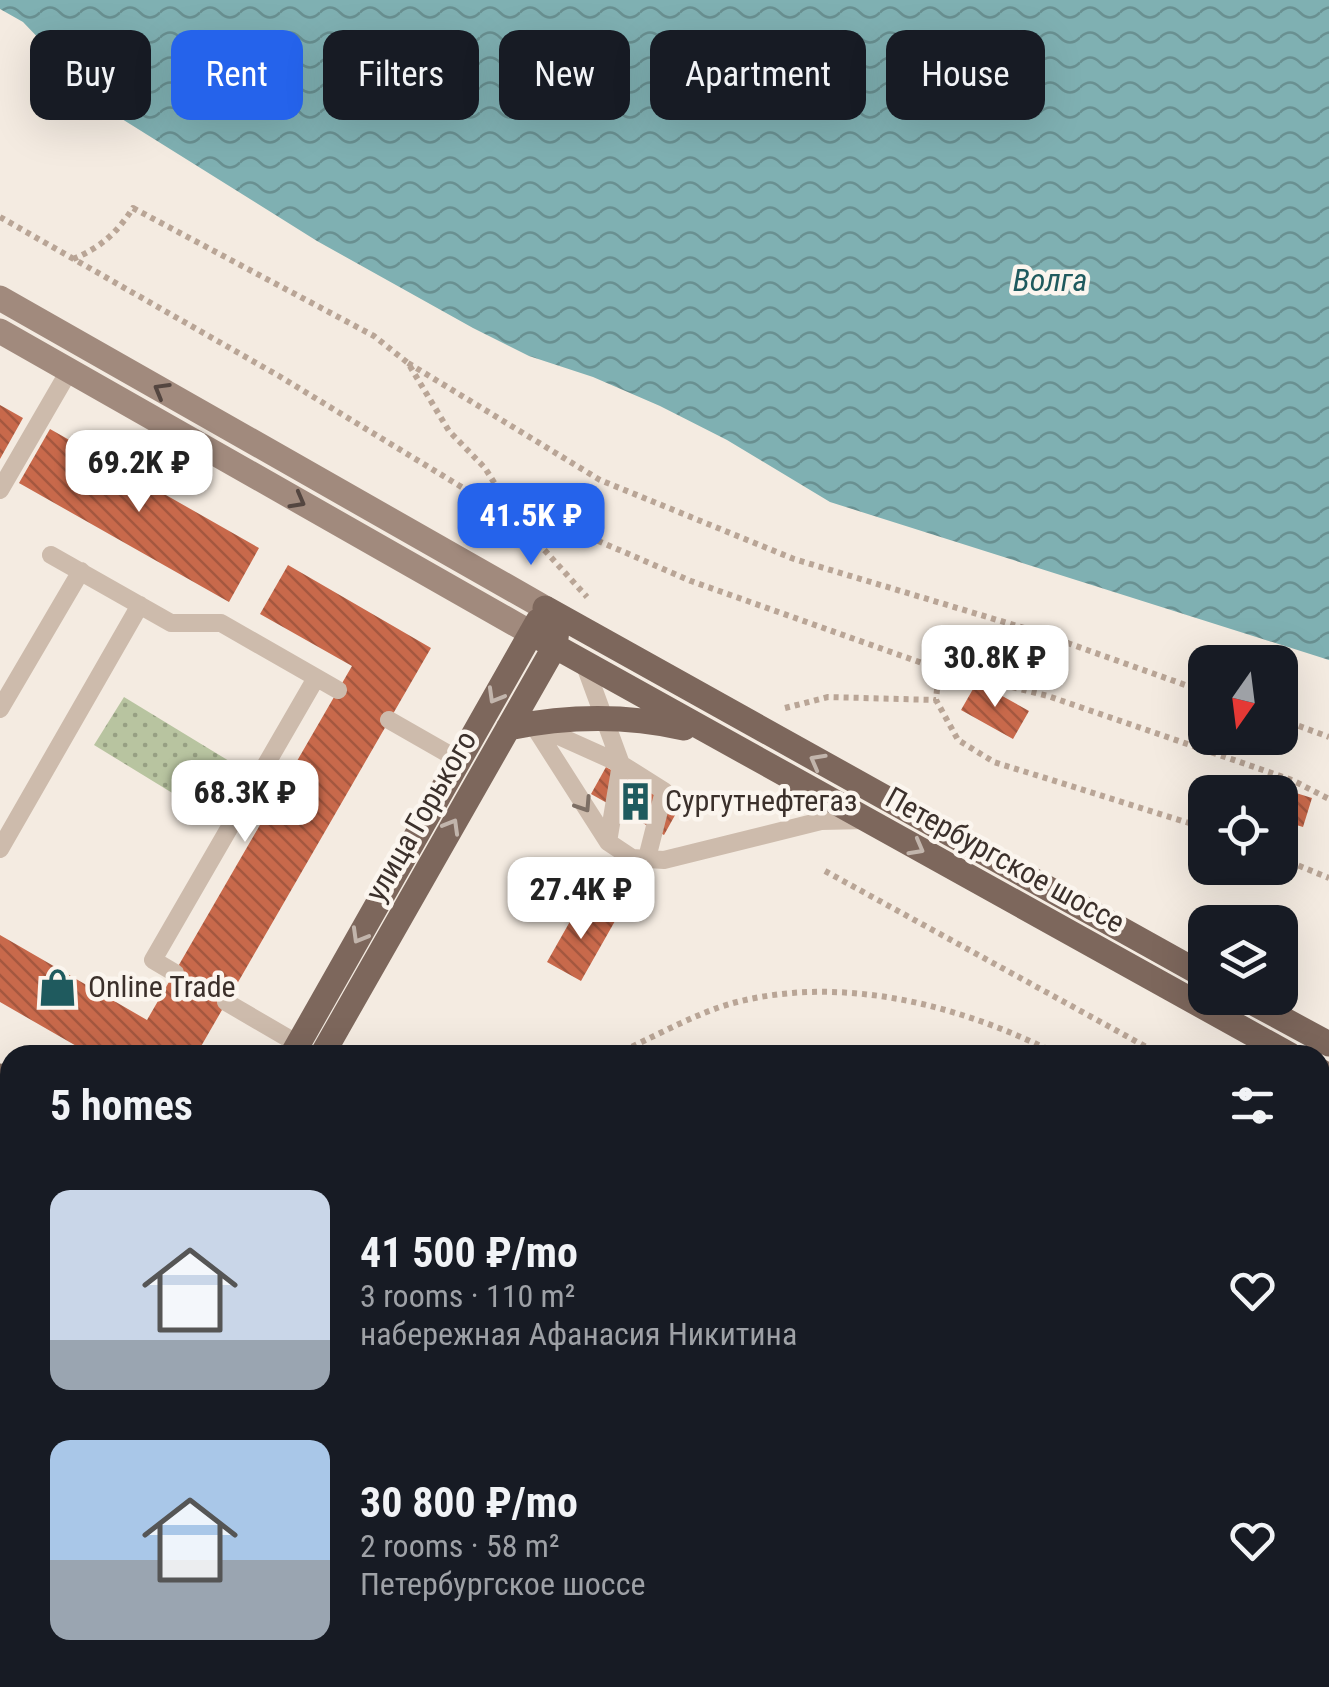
<!DOCTYPE html>
<html lang="en">
<head>
<meta charset="utf-8">
<style>
  :root { --surface:#171b24; --page:#242831; --text:#f1f3f6; --muted:#9ea1a6; --accent:#2563eb }
  body { margin:0; font-family:"Roboto Condensed",sans-serif; background:var(--page); color:var(--text); height:100vh; display:flex; flex-direction:column; font-size:38px; white-space:nowrap }
  * { box-sizing:border-box; margin:0 }
  p { font-size:32px; color:var(--muted) }
  .icon { flex:none; width:55px; height:55px; fill:none; stroke:currentColor; stroke-width:2; stroke-linecap:round; stroke-linejoin:round }
  .map { position:relative; flex:1; overflow:hidden }
  .drawer { position:absolute; left:0px; top:1045px; width:1330px; height:642px; display:flex; flex-direction:column; background:var(--surface); border-radius:30px 30px 0 0; box-shadow:0 10px 40px #0002 }
  .drawer>* { flex:none }
  .guide { position:absolute; left:30px; top:30px; width:1270px; height:90px; display:flex; gap:20px }
  .needle { width:65px; rotate:194deg }
  .controls { position:absolute; left:1188px; top:645px; display:grid; gap:20px }
  .controls a { display:grid; place-items:center; width:110px; height:110px; border-radius:20px; background:var(--surface); box-shadow:0 10px 40px #0002; font-size:50px }
  .price { position:absolute; translate:-50% -85px; padding:0 22px; border-radius:20px; background:#fff; color:#222; font-size:32px; line-height:65px; filter:drop-shadow(0 2px 5px #0008) }
  .price::after { content:''; position:absolute; left:50%; top:60px; width:30px; height:22px; margin-left:-15px; background:inherit; clip-path:polygon(0 0,100% 0,50% 100%) }
  .price.selected { background:var(--accent); color:#fff }
  ul { padding:0; list-style:none }
  li { display:flex; align-items:center; gap:30px; height:250px; padding:0 50px }
  li span { display:grid; place-items:center; flex:none; width:280px; height:200px; border-radius:20px; color:#555 }
  li>.icon { margin-inline-start:auto }
  span .icon { width:120px; height:120px; fill:#fffc; stroke-width:1 }
  li b { font-size:42px }
  h2 { display:flex; justify-content:space-between; align-items:center; height:120px; padding:0 50px; font-size:42px }
  .chip { padding:0 35px; border-radius:20px; background:var(--surface); box-shadow:0 10px 40px #0002; font-size:35px; line-height:90px }
  .chip.selected { background:var(--accent); color:#fff }
  .map>svg:first-child { display:block }
</style>
</head>
<body>
<div class="map">
<svg width="1329" height="1687" viewBox="0 0 1329 1687">
  <defs>
    <pattern id="park-dots" width="8" height="8" patternUnits="userSpaceOnUse" patternTransform="scale(2.5)"><rect width="8" height="8" fill="#b8c4a0"/><path d="M2 2h.1M6 6h.1" fill="none" stroke="#97a083" stroke-width="1.8" stroke-linecap="round"/></pattern>
    <pattern id="water-waves" width="16" height="10" patternUnits="userSpaceOnUse" patternTransform="scale(2.5)"><rect width="16" height="10" fill="#7fb0b2"/><path d="M0 5q4-4 8 0t8 0" fill="none" stroke="#699091"/></pattern>
    <pattern id="building-back-hatch" width="6" height="6" patternUnits="userSpaceOnUse" patternTransform="scale(2.5)"><rect width="6" height="6" fill="#c8694b"/><path d="M-1 5l2 2M0 0l6 6M5-1l2 2" fill="none" stroke="#a4573f"/></pattern>
  </defs>
  <rect width="100%" height="100%" fill="#f4ebe1"/>
  <path fill="url(#park-dots)" d="M124,697L234,764L205,813L94,745Z"/>
  <path fill="url(#water-waves)" d="M0,0H1329V660L830,502L727,440L660,406L593,377L529,356L473,328L317,241L122,119L91,93L23,22L0,9Z"/>
  <path fill="url(#building-back-hatch)" d="M0,405L23,418L0,459Z
    M50,429L259,548L229,602L19,483Z
    M288,565L431,648L196,1055H92L0,1002V935L147,1020L352,666L260,614Z
    M977,682L1029,711L1013,739L961,710Z
    M606,767L679,808L664,835L591,794Z
    M1280,788L1312,798L1303,827L1280,820Z
    M581,902L615,921L581,981L547,962Z
    M0,1213L10,1219V1283L0,1277Z
    M1320,1358L1329,1363V1413L1320,1408Z
    M10,1656V1678H78L73,1687H0V1675Z
    M174,1678H244L261,1687H169Z
    M1107,1678H1172L1167,1687H1102Z"/>
  <g fill="none" stroke-linecap="round" stroke-linejoin="round">
    <path stroke="#b9a596" stroke-width="6" stroke-dasharray="5 5" stroke-linecap="butt" d="M0,217L279,376L519,522L587,597
      M73,259C101,247 116,234 133,208L374,336L408,363L449,431L485,468L518,521
      M408,363L600,480L794,559L1034,631L1205,692
      M506,501L691,581L939,669L1048,696L1292,780L1329,799
      M939,669L936,700L958,740L994,762L1205,828
      M785,708L828,697L936,700
      M1280,719L1329,737
      M1280,858L1329,878
      M825,871L1161,1055
      M614,1055C650,1039 696,1013 733,1003C842,974 961,1005 1059,1055
      M1320,1142L1329,1147
      M1320,1197L1329,1202
      M0,1202L10,1207"/>
    <path stroke="#cdbbac" stroke-width="18" d="M0,490L69,371
      M51,555L171,623H221L338,690
      M584,663L621,764L608,842
      M0,709L81,571
      M389,720L459,760
      M532,723L608,842L632,858L664,860L821,821L866,820
      M532,724L621,764L664,791L647,858
      M0,849L140,605
      M175,973L153,960L316,678
      M226,1002L298,1044
      M590,1678L607,1687
      M1233,1678L1252,1687
      M118,1687L124,1678
      M448,1687L453,1678
      M633,1687L639,1678
      M1029,1687L1034,1678"/>
    <path stroke="#a18a7d" stroke-width="25" d="M0,298L545,608
      M0,331L531,633"/>
    <path stroke="#7d675c" stroke-width="25" d="M545,608L1205,976
      M531,633L1290,1055
      M508,728C566,716 626,715 684,728
      M1244,998L1329,1044
      M292,1055L538,621
      M322,1055L555,646L557,630
      M1320,1071L1329,1076
      M0,1076L10,1082
      M0,1130L10,1136"/>
  </g>
  <defs><path id="oneway-chevron" d="M-2-3.5L2.5 0L-2 3.5" fill="none" stroke-width="1.6" stroke-linecap="round" stroke-linejoin="round" transform="scale(2.5)"/></defs>
  <g stroke="#544640">
    <use href="#oneway-chevron" transform="translate(161 390) rotate(-150)"/>
    <use href="#oneway-chevron" transform="translate(298 501) rotate(29)"/>
  </g>
  <g stroke="#c2b5ac">
    <use href="#oneway-chevron" transform="translate(495 696) rotate(120)"/>
    <use href="#oneway-chevron" transform="translate(817 761) rotate(-151)"/>
    <use href="#oneway-chevron" transform="translate(452 826) rotate(-60)"/>
    <use href="#oneway-chevron" transform="translate(917 848) rotate(29)"/>
    <use href="#oneway-chevron" transform="translate(359 936) rotate(120)"/>
  </g>
  <use stroke="#7d6f65" href="#oneway-chevron" transform="translate(584 805) rotate(57)"/>
  <defs>
    <symbol id="building-bare" viewBox="-9 -9 18 18"><path d="M-4-6H4V6H1V3H-1V6H-4ZM-2.5-4.3h1.7v1.8h-1.7ZM.8-4.3h1.7v1.8H.8ZM-2.5-1h1.7V.8h-1.7ZM.8-1h1.7V.8H.8Z" fill="#1f5a5e" stroke="#fbf5ee" stroke-width="2.5" paint-order="stroke"/></symbol>
    <symbol id="shop-bare" viewBox="-9 -9 18 18"><path d="M-5-2.5h2.3a2.7 3.5 0 0 1 5.4 0H5L5.5 6h-11ZM-1.5-2.5h3a1.5 2.3 0 0 0-3 0Z" fill="#1f5a5e" stroke="#fbf5ee" stroke-width="2.5" paint-order="stroke"/></symbol>
  </defs>
  <g fill-rule="evenodd">
    <use href="#building-bare" x="608" y="774" width="55" height="55"/>
    <use href="#shop-bare" x="30" y="960" width="55" height="55"/>
  </g>
  <g text-anchor="middle" stroke-width="9" stroke-linejoin="round" paint-order="stroke">
    <g font-size="30" fill="#3b302b" stroke="#fbf5ee" text-anchor="start">
      <text x="665" y="811">Сургутнефтегаз</text>
      <text x="88" y="997">Online Trade</text>
    </g>
    <g font-size="30" fill="#3b302b" stroke="#fbf5ee">
      <text transform="translate(421 816) rotate(-60)" y="10">улица Горького</text>
      <text transform="translate(1005 860) rotate(29)" y="10">Петербургское шоссе</text>
    </g>
    <g font-size="32" font-style="italic" fill="#1f5a5e" stroke="#fbf5ee">
      <text x="1050" y="291">Волга</text>
    </g>
  </g>
</svg>
<div class="controls">
<a><svg class="needle" viewBox="-14 -14 28 28"><path d="M0-13l5 13h-10z" fill="#e53935"/><path d="M0 13l5-13h-10z" fill="#9ea1a6"/></svg></a>
<a><svg class="icon" aria-label="locate" viewBox="0 0 24 24"><circle cx="12" cy="12" r="6"/><path d="M12 2v4M12 18v4M2 12h4M18 12h4"/></svg></a>
<a><svg class="icon" aria-label="layers" viewBox="0 0 24 24"><path d="M12 4l9 5-9 5-9-5zM3 14l9 5 9-5"/></svg></a>
</div>
<b class="price" style="left:139px;top:515px">69.2K ₽</b>
<b class="price selected" style="left:531px;top:568px">41.5K ₽</b>
<b class="price" style="left:995px;top:710px">30.8K ₽</b>
<b class="price" style="left:245px;top:845px">68.3K ₽</b>
<b class="price" style="left:581px;top:942px">27.4K ₽</b>
<div class="guide">
<a class="chip">Buy</a>
<a class="chip selected">Rent</a>
<a class="chip">Filters</a>
<a class="chip">New</a>
<a class="chip">Apartment</a>
<a class="chip">House</a>
</div>
<section class="drawer">
<h2>5 homes<svg class="icon" aria-label="filters" viewBox="0 0 24 24"><path d="M4 7h16M4 17h16"/><circle cx="9" cy="7" r="2"/><circle cx="15" cy="17" r="2"/></svg></h2>
<ul>
<li><span style="background:linear-gradient(#c9d6e8 75%,#9aa5b1 0)"><svg class="icon" aria-label="home" viewBox="0 0 24 24"><path d="M3 11l9-7 9 7M6 9v11h12V9"/></svg></span><div><b>41 500 ₽/mo</b><p>3 rooms · 110 m²</p><p>набережная Афанасия Никитина</p></div><svg class="icon" aria-label="heart" viewBox="0 0 24 24"><path d="M12 20l-8-8c-3-5 5-10 8-4 3-6 11-1 8 4z"/></svg></li>
<li><span style="background:linear-gradient(#a9c7e8 60%,#9aa5b1 0)"><svg class="icon" aria-label="home" viewBox="0 0 24 24"><path d="M3 11l9-7 9 7M6 9v11h12V9"/></svg></span><div><b>30 800 ₽/mo</b><p>2 rooms · 58 m²</p><p>Петербургское шоссе</p></div><svg class="icon" aria-label="heart" viewBox="0 0 24 24"><path d="M12 20l-8-8c-3-5 5-10 8-4 3-6 11-1 8 4z"/></svg></li>
</ul>
</section>
</div>
</body>
</html>
